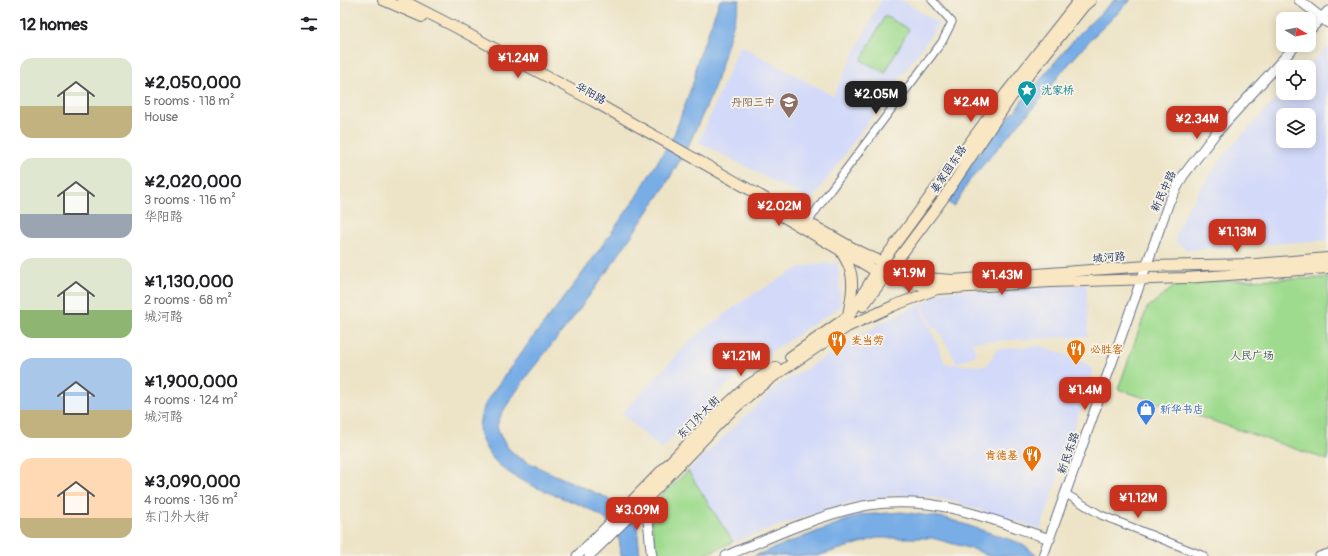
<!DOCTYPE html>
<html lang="en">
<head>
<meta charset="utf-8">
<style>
  :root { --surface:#fff; --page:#f2f2f2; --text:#202124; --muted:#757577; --accent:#c8321e }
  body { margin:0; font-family:Pangolin,"LXGW WenKai TC",sans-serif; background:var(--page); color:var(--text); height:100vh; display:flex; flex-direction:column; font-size:15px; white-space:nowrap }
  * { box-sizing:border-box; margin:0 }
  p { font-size:13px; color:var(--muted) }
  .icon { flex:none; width:22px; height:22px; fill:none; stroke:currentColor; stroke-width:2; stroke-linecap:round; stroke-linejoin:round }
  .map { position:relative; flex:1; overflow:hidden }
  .panel { display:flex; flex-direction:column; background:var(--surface); width:340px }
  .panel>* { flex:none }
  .needle { width:26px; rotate:100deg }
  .tools { position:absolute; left:936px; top:12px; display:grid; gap:8px }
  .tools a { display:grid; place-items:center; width:40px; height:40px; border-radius:8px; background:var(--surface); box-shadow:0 2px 10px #0003; font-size:20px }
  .price { position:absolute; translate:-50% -34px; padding:0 9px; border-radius:8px; background:var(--accent); color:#fff; font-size:13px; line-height:26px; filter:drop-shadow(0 1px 2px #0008) }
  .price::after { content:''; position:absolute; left:50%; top:24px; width:12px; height:9px; margin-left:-6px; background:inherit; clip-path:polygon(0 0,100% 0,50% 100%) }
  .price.selected { background:#222; color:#fff }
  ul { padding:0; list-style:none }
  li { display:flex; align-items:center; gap:12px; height:100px; padding:0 20px }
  li span { display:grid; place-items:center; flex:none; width:112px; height:80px; border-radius:12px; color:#555 }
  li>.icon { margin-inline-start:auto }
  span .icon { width:48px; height:48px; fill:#fffc; stroke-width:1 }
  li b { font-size:17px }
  h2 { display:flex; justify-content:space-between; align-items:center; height:48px; padding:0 20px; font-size:17px }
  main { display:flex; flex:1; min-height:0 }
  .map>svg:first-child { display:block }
</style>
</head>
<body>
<main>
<section class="panel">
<h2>12 homes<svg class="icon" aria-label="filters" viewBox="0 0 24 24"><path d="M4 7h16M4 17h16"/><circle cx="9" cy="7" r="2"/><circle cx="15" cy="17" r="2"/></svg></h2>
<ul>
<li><span style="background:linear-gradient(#dfe7d0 60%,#c2b280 0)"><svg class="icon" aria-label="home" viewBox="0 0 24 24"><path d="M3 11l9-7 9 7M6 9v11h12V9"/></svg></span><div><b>¥2,050,000</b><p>5 rooms · 118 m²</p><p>House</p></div></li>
<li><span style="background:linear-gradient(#dfe7d0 70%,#9aa5b1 0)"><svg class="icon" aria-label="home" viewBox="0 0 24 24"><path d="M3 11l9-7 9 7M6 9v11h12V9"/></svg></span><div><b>¥2,020,000</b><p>3 rooms · 116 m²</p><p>华阳路</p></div></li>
<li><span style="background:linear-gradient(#dfe7d0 65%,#8fb573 0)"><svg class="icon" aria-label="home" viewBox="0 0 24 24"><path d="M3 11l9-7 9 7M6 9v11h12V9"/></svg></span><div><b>¥1,130,000</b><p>2 rooms · 68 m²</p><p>城河路</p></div></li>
<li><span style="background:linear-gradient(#a9c7e8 65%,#c2b280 0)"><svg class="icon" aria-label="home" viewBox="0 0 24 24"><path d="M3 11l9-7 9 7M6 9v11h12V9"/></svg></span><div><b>¥1,900,000</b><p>4 rooms · 124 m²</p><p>城河路</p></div></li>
<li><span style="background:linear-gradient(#ffd9b3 75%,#c2b280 0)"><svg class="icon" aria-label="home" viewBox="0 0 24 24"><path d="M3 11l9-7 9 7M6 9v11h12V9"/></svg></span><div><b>¥3,090,000</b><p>4 rooms · 136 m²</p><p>东门外大街</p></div></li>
</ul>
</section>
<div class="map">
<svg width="988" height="556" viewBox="0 0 988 556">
  <rect width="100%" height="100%" fill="#f7f3e8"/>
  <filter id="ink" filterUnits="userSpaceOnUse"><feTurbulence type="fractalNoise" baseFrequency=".025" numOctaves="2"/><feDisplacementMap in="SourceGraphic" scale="8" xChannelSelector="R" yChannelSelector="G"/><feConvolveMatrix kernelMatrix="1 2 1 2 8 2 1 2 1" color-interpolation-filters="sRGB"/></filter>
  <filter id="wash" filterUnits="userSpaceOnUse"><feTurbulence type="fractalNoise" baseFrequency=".012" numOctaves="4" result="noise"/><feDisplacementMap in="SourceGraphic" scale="16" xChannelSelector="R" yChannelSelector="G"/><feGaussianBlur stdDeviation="0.9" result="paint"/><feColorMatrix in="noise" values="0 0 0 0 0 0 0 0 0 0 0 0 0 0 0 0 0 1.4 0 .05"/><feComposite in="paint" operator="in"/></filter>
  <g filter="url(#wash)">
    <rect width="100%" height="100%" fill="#ede4c7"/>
    <path fill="#d2d9f9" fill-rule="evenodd" d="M541,0H562L599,24L471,201L359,142L400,45L493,96Z
      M988,46V240L848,250L838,244L836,241V234L845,213L861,188L888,150L943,92V93H969V67H967ZM943,115H969V141H943Z
      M498,263L501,306L402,371L321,449L282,413L353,338L408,297L459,268L476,264Z
      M747,284L748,336L633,342L636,355L617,363L596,327L593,329L582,304L590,301L589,297L602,292Z
      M580,304L605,363L618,365L646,366L657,349L702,346L742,361L753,370L701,529L612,501L583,496L551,495L494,506L393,542L348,471L436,387L541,323Z"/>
    <path fill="#9fdb8e" stroke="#5d8576" d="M545,16L569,29L545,73L521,60Z
      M988,278V460L778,389L807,308L836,285L860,281Z
      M348,471L393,542L362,556H317L309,506Z"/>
    <path fill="#78ade6" stroke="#4a6ea2" d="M380,0H400L383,60L372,94L349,144L324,188L273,263L233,318L189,373L165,408L159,419L157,427L160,435L168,448L178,457L204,470L265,497L288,513L297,526L300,556H281C280,547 280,537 275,530C267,517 251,510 238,504C208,492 158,477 145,446C143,443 141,439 140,435C137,423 143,407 149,397L178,357L242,274L293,202L334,135L355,77L356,65Z
      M774,0H791L750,40L721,73L700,100L630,180L614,206L605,201L657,128L678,108L681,102L738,35Z
      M562,512L606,518L683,544L697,556H648L636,550L592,538H537L477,556H414L520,515Z"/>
  </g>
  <g filter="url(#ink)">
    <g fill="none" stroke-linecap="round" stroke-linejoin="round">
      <defs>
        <path id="minor" d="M466,225L486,196L602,42L612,22L592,0
          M726,494L761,515L864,556
          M979,556L988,553"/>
        <path id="tertiary" d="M959,0L988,23
          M969,31L988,11
          M298,500C312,514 308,538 312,556
          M237,556L287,506
          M249,556L295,511
          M386,556C430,537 476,516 523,506C544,502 566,502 587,504C629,509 670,526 710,539
          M703,556L829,202L843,176L875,134L956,45"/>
        <path id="secondary" d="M43,0L82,17
          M62,0L117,28L185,65L253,101L520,252L553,267L586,278L613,280L807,266L916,264L988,258
          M430,209L546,277L597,289
          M500,250C503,255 507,261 509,267C515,281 511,300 508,315
          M523,306L602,200L672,96L744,6L751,0
          M450,357L510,315L542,262L666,93L739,0
          M287,506L379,412L407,386L436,367
          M295,511L385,417L413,392L437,374L507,327L553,306L597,289L711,282L846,278L988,268"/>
      </defs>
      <use href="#minor" stroke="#646e83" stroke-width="9"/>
      <use href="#tertiary" stroke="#646e83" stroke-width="11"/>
      <use href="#secondary" stroke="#646e83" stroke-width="12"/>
      <use href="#minor" stroke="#fff" stroke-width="7"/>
      <use href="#tertiary" stroke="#fff" stroke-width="9"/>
      <use href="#secondary" stroke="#f9e7c3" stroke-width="10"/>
    </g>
  </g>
  <defs>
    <symbol id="sight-pin" viewBox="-11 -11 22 30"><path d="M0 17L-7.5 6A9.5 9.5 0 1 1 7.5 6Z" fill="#0f9aa8" stroke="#f7f3e8"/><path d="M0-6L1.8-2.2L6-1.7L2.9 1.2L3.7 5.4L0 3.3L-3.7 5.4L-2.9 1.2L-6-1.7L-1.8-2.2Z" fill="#fff"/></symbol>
    <symbol id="school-pin" viewBox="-11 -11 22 30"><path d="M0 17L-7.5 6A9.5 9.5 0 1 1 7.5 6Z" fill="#8d6e63" stroke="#f7f3e8"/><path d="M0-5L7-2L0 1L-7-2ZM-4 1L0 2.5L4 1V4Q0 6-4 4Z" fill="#fff"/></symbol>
    <symbol id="restaurant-pin" viewBox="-11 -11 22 30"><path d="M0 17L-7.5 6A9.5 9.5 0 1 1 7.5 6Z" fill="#e8710a" stroke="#f7f3e8"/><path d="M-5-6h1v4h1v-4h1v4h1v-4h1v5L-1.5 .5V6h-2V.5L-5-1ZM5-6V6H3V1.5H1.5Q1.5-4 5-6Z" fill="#fff"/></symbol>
    <symbol id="shop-pin" viewBox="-11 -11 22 30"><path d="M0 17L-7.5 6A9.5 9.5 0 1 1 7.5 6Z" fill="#3f7fe0" stroke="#f7f3e8"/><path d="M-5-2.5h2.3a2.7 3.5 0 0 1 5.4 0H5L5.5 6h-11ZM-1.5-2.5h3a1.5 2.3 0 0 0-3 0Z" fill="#fff"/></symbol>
  </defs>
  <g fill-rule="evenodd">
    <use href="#sight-pin" x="676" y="79" width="22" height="30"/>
    <use href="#school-pin" x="438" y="91" width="22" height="30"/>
    <use href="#restaurant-pin" x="486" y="329" width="22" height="30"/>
    <use href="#restaurant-pin" x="725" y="338" width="22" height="30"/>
    <use href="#shop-pin" x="795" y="398" width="22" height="30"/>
    <use href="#restaurant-pin" x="681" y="444" width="22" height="30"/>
  </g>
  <g text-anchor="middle" stroke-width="3.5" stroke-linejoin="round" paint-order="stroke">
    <g font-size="11" fill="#0d838f" stroke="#f7f3e8" text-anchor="start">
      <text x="701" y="94">沈家桥</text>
    </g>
    <g font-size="11" fill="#1b2f5e" stroke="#f7f3e8">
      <text transform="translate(251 93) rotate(29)" y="4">华阳路</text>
      <text transform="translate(608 169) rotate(-56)" y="4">姜家园东路</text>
      <text transform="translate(823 191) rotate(-65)" y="4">新民中路</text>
      <text transform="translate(769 257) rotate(-4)" y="4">城河路</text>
      <text transform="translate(358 417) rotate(-45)" y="4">东门外大街</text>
      <text transform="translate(728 453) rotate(-71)" y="4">新民东路</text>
    </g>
    <g font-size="11" fill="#785e54" stroke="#f7f3e8" text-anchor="end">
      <text x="435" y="106">丹阳三中</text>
    </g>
    <g font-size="11" fill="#c56008" stroke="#f7f3e8" text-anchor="start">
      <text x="511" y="344">麦当劳</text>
      <text x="750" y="353">必胜客</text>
      <text x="678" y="459" text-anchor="end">肯德基</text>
    </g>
    <g font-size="11" fill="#3c5a6a" stroke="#f7f3e8">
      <text x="912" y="359">人民广场</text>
    </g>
    <g font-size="11" fill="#366cbe" stroke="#f7f3e8" text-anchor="start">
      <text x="820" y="413">新华书店</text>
    </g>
  </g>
</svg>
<div class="tools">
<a><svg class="needle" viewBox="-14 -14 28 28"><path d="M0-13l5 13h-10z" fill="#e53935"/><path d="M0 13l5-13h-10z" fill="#757577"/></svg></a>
<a><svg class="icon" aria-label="locate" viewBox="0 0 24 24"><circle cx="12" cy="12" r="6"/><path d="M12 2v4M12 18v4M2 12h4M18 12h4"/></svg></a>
<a><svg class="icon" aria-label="layers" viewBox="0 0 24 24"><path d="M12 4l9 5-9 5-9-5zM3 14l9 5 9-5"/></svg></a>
</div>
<b class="price" style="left:178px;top:79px">¥1.24M</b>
<b class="price selected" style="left:536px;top:115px">¥2.05M</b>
<b class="price" style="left:631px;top:123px">¥2.4M</b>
<b class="price" style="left:857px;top:140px">¥2.34M</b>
<b class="price" style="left:439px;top:227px">¥2.02M</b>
<b class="price" style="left:897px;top:253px">¥1.13M</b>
<b class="price" style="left:569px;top:294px">¥1.9M</b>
<b class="price" style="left:662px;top:296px">¥1.43M</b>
<b class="price" style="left:401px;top:377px">¥1.21M</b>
<b class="price" style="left:745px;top:411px">¥1.4M</b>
<b class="price" style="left:798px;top:519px">¥1.12M</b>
<b class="price" style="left:297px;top:531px">¥3.09M</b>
</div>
</main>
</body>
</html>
